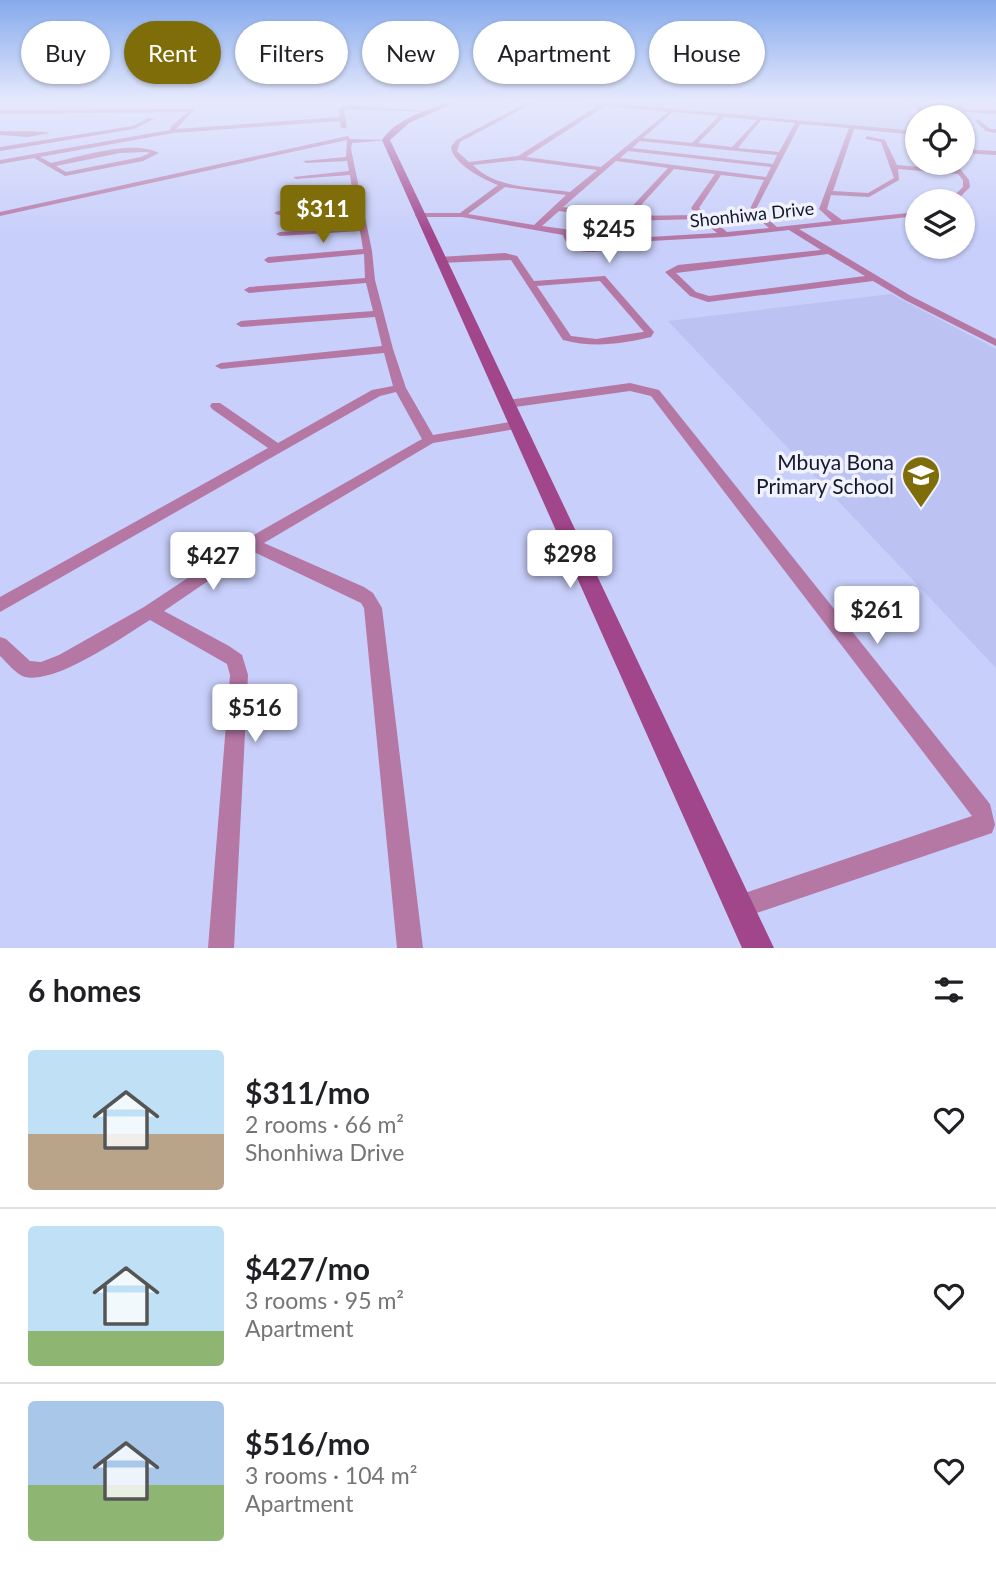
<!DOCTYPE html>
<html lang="en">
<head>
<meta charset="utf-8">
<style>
  :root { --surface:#fff; --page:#f2f2f2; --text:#202124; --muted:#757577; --line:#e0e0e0; --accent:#7e6d08 }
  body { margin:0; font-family:Lato,sans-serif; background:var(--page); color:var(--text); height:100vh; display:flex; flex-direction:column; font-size:26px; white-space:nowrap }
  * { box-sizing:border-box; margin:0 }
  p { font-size:23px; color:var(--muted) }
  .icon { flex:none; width:38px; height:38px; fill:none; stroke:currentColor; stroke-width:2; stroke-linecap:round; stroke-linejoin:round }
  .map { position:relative; height:948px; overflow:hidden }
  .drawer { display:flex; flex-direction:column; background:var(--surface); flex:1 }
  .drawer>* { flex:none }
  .top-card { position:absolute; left:21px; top:21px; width:956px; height:63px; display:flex; gap:14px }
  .tools { position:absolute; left:905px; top:105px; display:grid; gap:14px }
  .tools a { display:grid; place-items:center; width:70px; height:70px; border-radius:50%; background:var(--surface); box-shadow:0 2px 5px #0004; font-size:35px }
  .price { position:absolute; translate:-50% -60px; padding:0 16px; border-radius:7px; background:#fff; color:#222; font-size:23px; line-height:46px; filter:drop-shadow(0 2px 4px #0008) }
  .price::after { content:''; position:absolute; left:50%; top:42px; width:21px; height:16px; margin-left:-10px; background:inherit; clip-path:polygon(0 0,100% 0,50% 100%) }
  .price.active { background:var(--accent); color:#fff }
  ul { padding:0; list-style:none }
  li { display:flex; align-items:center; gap:21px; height:175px; padding:0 28px }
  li+li { border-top:2px solid var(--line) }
  li span { display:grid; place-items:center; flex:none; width:196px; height:140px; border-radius:7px; color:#555 }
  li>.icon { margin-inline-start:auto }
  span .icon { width:84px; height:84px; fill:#fffc; stroke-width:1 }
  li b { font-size:30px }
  h2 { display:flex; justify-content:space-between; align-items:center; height:84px; padding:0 28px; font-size:30px }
  .pill { padding:0 24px; border-radius:32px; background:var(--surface); box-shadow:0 2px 5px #0004; font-size:24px; line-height:63px }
  .pill.active { background:var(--accent); color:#fff }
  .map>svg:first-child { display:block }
</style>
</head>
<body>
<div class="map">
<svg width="996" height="948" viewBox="0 0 996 948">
  <rect width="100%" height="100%" fill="#c8cffa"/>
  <path fill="#bcc2f2" d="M572,101H902L917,119V132Z
    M891,294L996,349V668L668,321Z"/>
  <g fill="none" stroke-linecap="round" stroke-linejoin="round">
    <path fill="#b577a4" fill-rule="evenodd" d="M530,101H537L460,142L457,151L469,162L518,156L599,105L564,101H587L917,131V135L854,129L833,191L868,193L894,178L881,142L865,139L867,136L885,140L897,165L954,170L952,166L957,165L969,180L970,187L956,201H948L963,187V180L958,174L898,169L899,180L869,197L831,195L827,209L842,220L917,212V216L799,229L911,296L996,339V346L905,300L873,281L708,302L690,296L665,272L678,265L821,250L789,230L725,237L632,242L571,236L573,241L582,247L625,242L629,245L625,248C604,250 571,261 563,235L462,217H416L415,215L419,213H460L498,185C484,180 452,163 451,147L456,140ZM605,106L668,112L601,167L526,157ZM673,112L719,116L692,143L643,138ZM724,117L757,120L732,147L698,143ZM761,120L795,123L779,152L738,148ZM800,124L849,128L819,209L832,221L777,227L757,210V207ZM640,141L777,155L773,164L632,148ZM628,151L771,167L766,177L620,158ZM520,160L597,170L570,192C539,187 497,190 473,165ZM616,161L668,168L623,216L563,207ZM674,169L715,174L691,208L696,215L631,216ZM721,175L764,180L749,211L769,228L727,232L699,208ZM505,187L566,195L534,225L468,214ZM559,211L625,221L700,219L717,233L632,238L542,226ZM828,254L865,276L709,296L696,292L676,273Z
      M910,101H915L930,117H925Z
      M954,101H959L966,110H996V114L963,112Z
      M347,105L436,112L348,109L344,111L347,127L344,129L341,127L340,121L173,133L40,157L51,163C80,157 132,139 159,153L143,161L65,176L34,158L0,164V160L170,130L171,126L188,112L0,114V110L195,109L176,129L340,117L338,110ZM146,152L150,153L141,157L66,172L56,166L120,153Z
      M149,118L154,119L134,129L0,151V147L133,126Z
      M978,119L990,129H996V133L986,131L975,121Z
      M0,131C15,132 37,130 50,133L28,137L0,135Z
      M348,136L350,139L389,140L352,143L351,149L372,251L375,280L393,349L406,388L433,435L516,421L522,425L516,429L433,443L264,543L364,587L373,593L382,608L423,948H397L364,608L361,603L252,551L164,611L229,646L242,655L248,675L234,948H208L230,675L227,664L150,620C122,637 57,684 25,677C15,674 7,662 0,656V637L6,639L30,661L41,662L59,655L144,607L245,540L422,439L396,392L380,396L0,612V597L268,448L212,409L210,406L212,403H220L278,443L372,390L393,386L384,353L221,369L215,366L221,363L382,346L375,317L241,327L236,324L241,321L373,311L366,283L249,293L244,290L249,287L365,278L364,254L268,263L264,260L268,257L363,249L360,231L280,236L276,234L280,232L359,226L356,210L278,215L274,213L278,211L355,205L353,192L296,195L292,193L296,191L352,188L350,175L296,179L293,177L349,171L347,161L306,163L303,161L346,157L347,140L0,216V212Z
      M962,149L996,151V155L962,153Z
      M505,253L517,256L534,281L605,276L654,332L651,337C621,344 593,348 563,340L511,260L439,263L435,260L439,257ZM600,281L644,332H643L596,339L571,336L537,286Z
      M630,383L659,390L990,804L995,825L992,833L739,919L730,916L727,907L730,898L739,895L972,816L651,396L630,391L508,408L502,404L508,400Z"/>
    <path fill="#a2468c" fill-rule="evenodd" d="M450,101H459L409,123L390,140L774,948H742L382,140C397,118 426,111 450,101Z"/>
  </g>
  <linearGradient id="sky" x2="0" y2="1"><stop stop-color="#85aaec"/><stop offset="0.43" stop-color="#e6e9fd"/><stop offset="1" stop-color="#e6e9fd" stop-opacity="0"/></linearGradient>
  <rect width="996" height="234" fill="url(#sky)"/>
  <defs>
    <symbol id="school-pin" viewBox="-11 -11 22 30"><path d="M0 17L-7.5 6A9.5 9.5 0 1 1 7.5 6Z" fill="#7e6d08" stroke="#f0f2fd"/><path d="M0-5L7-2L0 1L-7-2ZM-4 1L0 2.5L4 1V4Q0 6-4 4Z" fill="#fff"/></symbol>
  </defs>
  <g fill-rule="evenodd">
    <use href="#school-pin" x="899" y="453" width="44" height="60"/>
  </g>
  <g text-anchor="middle" stroke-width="7" stroke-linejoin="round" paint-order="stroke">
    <g font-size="18" fill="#15172a" stroke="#f0f2fd">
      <text transform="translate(752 215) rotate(-6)" y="6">Shonhiwa Drive</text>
    </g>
    <g font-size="21" fill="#15172a" stroke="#f0f2fd" text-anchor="end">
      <text x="894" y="470">Mbuya Bona<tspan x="894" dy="24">Primary School</tspan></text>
    </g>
  </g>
</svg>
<div class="tools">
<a><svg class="icon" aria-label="locate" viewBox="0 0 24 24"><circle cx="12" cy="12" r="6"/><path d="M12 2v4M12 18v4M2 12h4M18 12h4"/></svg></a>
<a><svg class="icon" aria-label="layers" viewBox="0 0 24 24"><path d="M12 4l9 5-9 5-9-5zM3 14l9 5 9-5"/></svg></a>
</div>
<b class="price active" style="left:323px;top:245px">$311</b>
<b class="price" style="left:609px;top:265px">$245</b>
<b class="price" style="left:570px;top:590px">$298</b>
<b class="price" style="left:213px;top:592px">$427</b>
<b class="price" style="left:877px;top:646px">$261</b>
<b class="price" style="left:255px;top:744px">$516</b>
<div class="top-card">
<a class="pill">Buy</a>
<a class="pill active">Rent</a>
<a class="pill">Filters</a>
<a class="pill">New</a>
<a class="pill">Apartment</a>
<a class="pill">House</a>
</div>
</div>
<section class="drawer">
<h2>6 homes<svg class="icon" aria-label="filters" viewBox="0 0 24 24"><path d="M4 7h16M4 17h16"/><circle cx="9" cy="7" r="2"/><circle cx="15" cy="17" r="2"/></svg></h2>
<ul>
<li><span style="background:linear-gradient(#bfe0f5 60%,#b9a48a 0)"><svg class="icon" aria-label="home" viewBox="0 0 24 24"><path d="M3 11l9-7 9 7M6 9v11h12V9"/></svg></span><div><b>$311/mo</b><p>2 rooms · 66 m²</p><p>Shonhiwa Drive</p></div><svg class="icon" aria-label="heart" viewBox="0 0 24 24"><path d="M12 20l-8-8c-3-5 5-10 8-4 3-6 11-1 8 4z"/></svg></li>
<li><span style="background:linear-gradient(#bfe0f5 75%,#8fb573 0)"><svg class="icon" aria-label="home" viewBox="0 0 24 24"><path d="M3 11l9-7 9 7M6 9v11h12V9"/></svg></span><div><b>$427/mo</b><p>3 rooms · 95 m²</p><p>Apartment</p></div><svg class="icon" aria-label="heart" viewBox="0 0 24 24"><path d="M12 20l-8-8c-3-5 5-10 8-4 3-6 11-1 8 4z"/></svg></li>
<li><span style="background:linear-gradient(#a9c7e8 60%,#8fb573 0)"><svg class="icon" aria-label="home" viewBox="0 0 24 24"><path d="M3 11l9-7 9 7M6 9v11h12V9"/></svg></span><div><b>$516/mo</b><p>3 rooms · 104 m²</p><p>Apartment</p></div><svg class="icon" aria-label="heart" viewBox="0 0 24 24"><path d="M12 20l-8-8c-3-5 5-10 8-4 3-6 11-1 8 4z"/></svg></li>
</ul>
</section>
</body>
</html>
